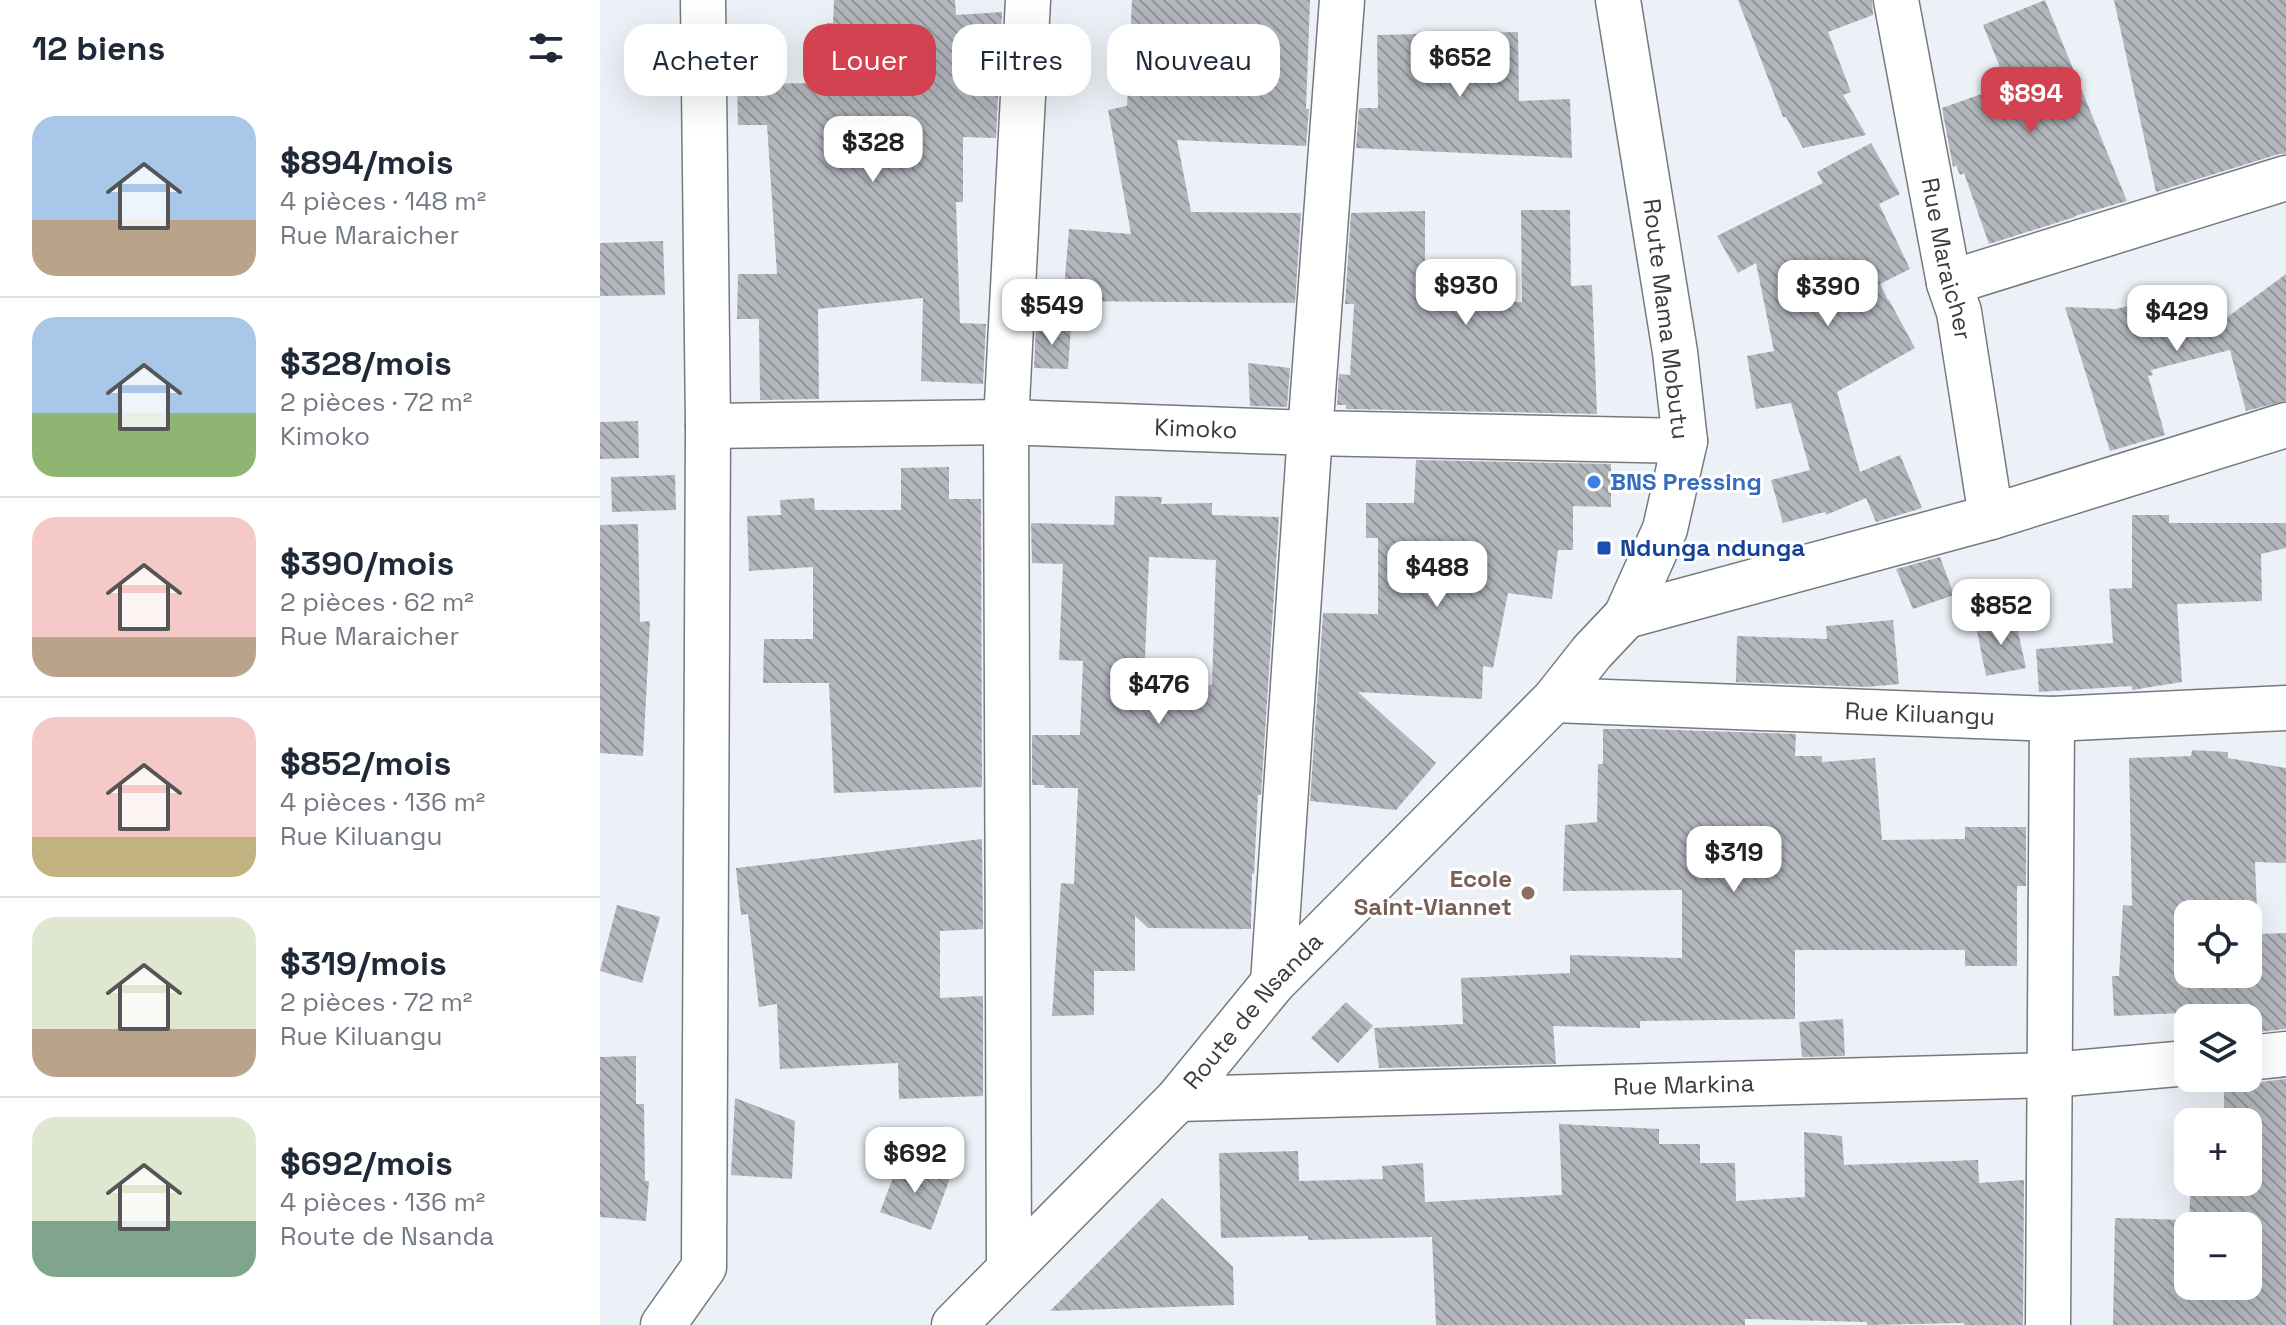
<!DOCTYPE html>
<html lang="fr">
<head>
<meta charset="utf-8">
<style>
  :root { --surface:#fff; --page:#f6f6f7; --text:#1f2937; --muted:#747a83; --line:#e0e1e3; --accent:#d24251 }
  body { margin:0; font-family:"Space Grotesk",sans-serif; background:var(--page); color:var(--text); height:100vh; display:flex; flex-direction:column; font-size:30px; white-space:nowrap }
  * { box-sizing:border-box; margin:0 }
  p { font-size:26px; color:var(--muted) }
  .icon { flex:none; width:44px; height:44px; fill:none; stroke:currentColor; stroke-width:2; stroke-linecap:round; stroke-linejoin:round }
  .map { position:relative; flex:1; overflow:hidden }
  .details { display:flex; flex-direction:column; background:var(--surface); width:600px }
  .details>* { flex:none }
  .banner { position:absolute; left:24px; top:24px; width:760px; height:72px; display:flex; gap:16px }
  .buttons { position:absolute; left:1574px; top:900px; display:grid; gap:16px }
  .buttons a { display:grid; place-items:center; width:88px; height:88px; border-radius:16px; background:var(--surface); box-shadow:0 8px 32px #0002; font-size:40px }
  .price { position:absolute; translate:-50% -68px; padding:0 18px; border-radius:16px; background:#fff; color:#222; font-size:26px; line-height:52px; filter:drop-shadow(0 2px 4px #0008) }
  .price::after { content:''; position:absolute; left:50%; top:48px; width:24px; height:18px; margin-left:-12px; background:inherit; clip-path:polygon(0 0,100% 0,50% 100%) }
  .price.on { background:var(--accent); color:#fff }
  ul { padding:0; list-style:none }
  li { display:flex; align-items:center; gap:24px; height:200px; padding:0 32px }
  li+li { border-top:2px solid var(--line) }
  li span { display:grid; place-items:center; flex:none; width:224px; height:160px; border-radius:24px; color:#555 }
  li>.icon { margin-inline-start:auto }
  span .icon { width:96px; height:96px; fill:#fffc; stroke-width:1 }
  li b { font-size:34px }
  h2 { display:flex; justify-content:space-between; align-items:center; height:96px; padding:0 32px; font-size:34px }
  .pill { padding:0 28px; border-radius:24px; background:var(--surface); box-shadow:0 8px 32px #0002; font-size:28px; line-height:72px }
  .pill.on { background:var(--accent); color:#fff }
  main { display:flex; flex:1; min-height:0 }
  .map>svg:first-child { display:block }
</style>
</head>
<body>
<main>
<section class="details">
<h2>12 biens<svg class="icon" aria-label="filters" viewBox="0 0 24 24"><path d="M4 7h16M4 17h16"/><circle cx="9" cy="7" r="2"/><circle cx="15" cy="17" r="2"/></svg></h2>
<ul>
<li><span style="background:linear-gradient(#a9c7e8 65%,#b9a48a 0)"><svg class="icon" aria-label="home" viewBox="0 0 24 24"><path d="M3 11l9-7 9 7M6 9v11h12V9"/></svg></span><div><b>$894/mois</b><p>4 pièces · 148 m²</p><p>Rue Maraicher</p></div></li>
<li><span style="background:linear-gradient(#a9c7e8 60%,#8fb573 0)"><svg class="icon" aria-label="home" viewBox="0 0 24 24"><path d="M3 11l9-7 9 7M6 9v11h12V9"/></svg></span><div><b>$328/mois</b><p>2 pièces · 72 m²</p><p>Kimoko</p></div></li>
<li><span style="background:linear-gradient(#f6c9c9 75%,#b9a48a 0)"><svg class="icon" aria-label="home" viewBox="0 0 24 24"><path d="M3 11l9-7 9 7M6 9v11h12V9"/></svg></span><div><b>$390/mois</b><p>2 pièces · 62 m²</p><p>Rue Maraicher</p></div></li>
<li><span style="background:linear-gradient(#f6c9c9 75%,#c2b280 0)"><svg class="icon" aria-label="home" viewBox="0 0 24 24"><path d="M3 11l9-7 9 7M6 9v11h12V9"/></svg></span><div><b>$852/mois</b><p>4 pièces · 136 m²</p><p>Rue Kiluangu</p></div></li>
<li><span style="background:linear-gradient(#dfe7d0 70%,#b9a48a 0)"><svg class="icon" aria-label="home" viewBox="0 0 24 24"><path d="M3 11l9-7 9 7M6 9v11h12V9"/></svg></span><div><b>$319/mois</b><p>2 pièces · 72 m²</p><p>Rue Kiluangu</p></div></li>
<li><span style="background:linear-gradient(#dfe7d0 65%,#7fa58c 0)"><svg class="icon" aria-label="home" viewBox="0 0 24 24"><path d="M3 11l9-7 9 7M6 9v11h12V9"/></svg></span><div><b>$692/mois</b><p>4 pièces · 136 m²</p><p>Route de Nsanda</p></div></li>
</ul>
</section>
<div class="map">
<svg width="1686" height="1325" viewBox="0 0 1686 1325">
  <defs>
    <pattern id="building-back-hatch" width="6" height="6" patternUnits="userSpaceOnUse" patternTransform="scale(2)"><rect width="6" height="6" fill="#b3b7bd"/><path d="M-1 5l2 2M0 0l6 6M5-1l2 2" fill="none" stroke="#93969b"/></pattern>
  </defs>
  <rect width="100%" height="100%" fill="#ecf1f7"/>
  <path fill="url(#building-back-hatch)" fill-rule="evenodd" d="M234,0H355L356,15L402,12L396,138L363,137V202H356L360,323L386,324L383,384L321,381L323,298L218,309L219,399L160,400L159,319H137L138,274H177L167,125H138L137,84L225,83L227,23H233Z
    M532,0H710L706,109H709L706,146L577,140L591,212L701,213L695,303L463,301L469,229L531,234L508,110L527,106Z
    M1138,0H1272L1273,15L1228,32L1251,92L1243,95L1266,135L1203,148L1186,117H1183Z
    M1445,0L1527,201L1475,216V217L1389,244L1364,173L1360,175L1356,165L1353,167L1342,108L1407,85L1383,25Z
    M1514,0H1686V154H1679L1556,192Z
    M918,32L919,101L970,99L972,158L756,148L759,108H778L777,35Z
    M1271,143L1300,194L1279,204L1310,269L1280,284L1288,300H1287H1289L1315,348L1237,392L1260,472L1300,455L1322,508L1276,522L1266,498L1226,515L1225,512L1183,523L1171,480L1210,470L1191,403L1156,409L1147,356L1174,351L1156,263L1138,273L1117,236L1223,183L1217,172Z
    M921,210H970L971,286L992,285L997,414L746,409V405H737L739,374L750,375L754,304H745L751,213L825,211V301L922,302Z
    M63,241L65,295L0,296V243Z
    M1686,274V401L1646,411L1630,350L1551,370L1553,375L1548,376L1565,435L1510,451L1465,307L1516,309L1608,286L1618,324Z
    M436,326L471,327L468,369L434,368Z
    M648,363L690,368L687,407L650,406Z
    M38,421L39,458L0,459V422Z
    M816,460L1011,464V507L973,506V550H958L952,599L908,593L893,668L883,666L882,699L758,692L836,763L796,810L710,801L723,613L778,614V538H766V503H814Z
    M349,467V499H381L382,787L234,793L229,683H163L164,639H213V567L149,571L147,516L181,515L180,500L214,498L215,510H301V468Z
    M75,475L76,510L12,512L11,477Z
    M515,496L562,497L561,504L612,503V515L679,517L661,795H658L654,874H652L651,929L548,928L535,916V971H494V1015L452,1016L461,883L474,884L478,788H445L444,785H432V735H480L483,661L459,660L463,564L432,563L431,523L514,525ZM549,557L616,560L612,685L544,683Z
    M1532,515H1569V523H1686V548L1661,554L1662,601L1577,604L1582,682L1532,690V686L1439,692L1436,649L1513,643L1509,589L1532,588Z
    M38,524L40,622L50,621L43,756L0,753V525Z
    M1340,557L1354,595L1313,609L1296,569Z
    M1415,618L1426,668L1386,676L1376,626Z
    M1293,620L1299,684L1267,687L1136,682L1137,636L1227,639L1226,626Z
    M1003,729H1047L1196,734L1195,756H1222V762L1275,758L1282,840L1365,839V827H1426V886H1417V966H1365V950H1195V1019L1040,1021V1028L953,1026L956,1064L779,1068L774,1028L863,1024L861,978L970,973V955L1082,958V890L963,891L965,825L997,822L998,764H1003Z
    M1592,750L1628,752V758L1686,768V863L1655,862L1658,934L1686,933V1029L1648,1033V1018H1588V1026L1581,1025L1582,1013L1514,1016L1512,976H1519L1523,905L1532,906L1529,758L1591,756ZM1588,914H1648V974H1588Z
    M382,839L383,929L340,931V998L383,996V1096L299,1099L298,1063L180,1069L177,1004L159,1007L148,914L141,915L136,868Z
    M17,905L60,917L42,983L0,971Z
    M746,1002L773,1026L738,1063L711,1038Z
    M1243,1019L1245,1056L1202,1057L1199,1022Z
    M36,1056V1104H44L45,1181H49L46,1221L0,1217V1057Z
    M1624,1078H1634L1639,1081L1651,1083L1686,1079V1325H1513L1515,1218L1589,1220L1591,1182H1648V1122H1600V1118L1624,1119ZM1588,1226H1648V1286H1588Z
    M135,1098L195,1121L192,1179L131,1175Z
    M959,1124L1059,1129V1144H1100V1163H1135L1136,1201L1205,1197L1204,1132L1242,1136L1244,1165L1378,1160L1379,1183L1424,1180L1423,1325H1364V1323L1267,1325V1322L1145,1319V1325H836L832,1237L708,1240V1236L621,1238L619,1153L698,1151L699,1181L783,1179L782,1166L823,1163L825,1202L962,1195Z
    M300,1159L350,1178L331,1230L280,1212Z
    M562,1198L633,1267L634,1305L450,1311Z"/>
  <g fill="none" stroke-linecap="round" stroke-linejoin="round">
    <defs>
      <g id="minor">
        <path id="s1" d="M1296,0L1349,283L1359,312L1391,517"/>
        <path d="M1349,283L1686,178"/>
        <path id="s2" d="M108,426L406,422L710,433L1085,441"/>
        <path d="M1026,616L1391,517L1686,425"/>
        <path id="s3" d="M954,700L1452,719L1686,708"/>
        <path d="M673,983L710,433L742,0"/>
        <path d="M1648,1058L1686,1054"/>
        <path id="s4" d="M578,1099L1451,1075L1588,1063"/>
        <path d="M409,1268L406,422L428,0"/>
        <path d="M63,1325L104,1267L108,426L103,0"/>
        <path id="s5" d="M354,1325L578,1099L673,983L954,700L992,652L1026,616L1065,529L1085,441L1075,352L1018,0"/>
        <path d="M1448,1325L1452,719"/>
      </g>
    </defs>
    <use href="#minor" stroke="#757a7f" stroke-width="47"/>
    <use href="#minor" stroke="#fff" stroke-width="44"/>
  </g>
  <circle fill="#3f7fe0" stroke="#fff" stroke-width="3" cx="994" cy="482" r="8"/>
  <rect fill="#1a4fb4" stroke="#fff" stroke-width="3" x="996" y="540" width="16" height="16" rx="4"/>
  <circle fill="#8d6e63" stroke="#fff" stroke-width="3" cx="928" cy="893" r="8"/>
  <g text-anchor="middle" stroke-width="6" stroke-linejoin="round" paint-order="stroke">
    <g font-size="24" fill="#3a3c3f" stroke="#fff">
      <text dy="8" stroke="none"><textPath href="#s1" startOffset="264">Rue Maraicher</textPath></text>
      <text transform="translate(1066 319) rotate(83)" y="8">Route Mama Mobutu</text>
      <text dy="8" stroke="none"><textPath href="#s2" startOffset="488">Kimoko</textPath></text>
      <text dy="8" stroke="none"><textPath href="#s3" startOffset="366">Rue Kiluangu</textPath></text>
      <text dy="8" stroke="none"><textPath href="#s5" startOffset="434">Route de Nsanda</textPath></text>
      <text dy="8" stroke="none"><textPath href="#s4" startOffset="506">Rue Markina</textPath></text>
    </g>
    <g font-size="24" font-weight="bold" fill="#366cbe" stroke="#fff" text-anchor="start">
      <text x="1010" y="490">BNS Pressing</text>
    </g>
    <g font-size="24" font-weight="bold" fill="#164399" stroke="#fff" text-anchor="start">
      <text x="1020" y="556">Ndunga ndunga</text>
    </g>
    <g font-size="24" font-weight="bold" fill="#785e54" stroke="#fff" text-anchor="end">
      <text x="912" y="887">Ecole<tspan x="912" dy="28">Saint-Viannet</tspan></text>
    </g>
  </g>
</svg>
<div class="buttons">
<a><svg class="icon" aria-label="locate" viewBox="0 0 24 24"><circle cx="12" cy="12" r="6"/><path d="M12 2v4M12 18v4M2 12h4M18 12h4"/></svg></a>
<a><svg class="icon" aria-label="layers" viewBox="0 0 24 24"><path d="M12 4l9 5-9 5-9-5zM3 14l9 5 9-5"/></svg></a>
<a>+</a>
<a>−</a>
</div>
<b class="price" style="left:860px;top:99px">$652</b>
<b class="price on" style="left:1431px;top:135px">$894</b>
<b class="price" style="left:273px;top:184px">$328</b>
<b class="price" style="left:866px;top:327px">$930</b>
<b class="price" style="left:1228px;top:328px">$390</b>
<b class="price" style="left:452px;top:347px">$549</b>
<b class="price" style="left:1577px;top:353px">$429</b>
<b class="price" style="left:837px;top:609px">$488</b>
<b class="price" style="left:1401px;top:647px">$852</b>
<b class="price" style="left:559px;top:726px">$476</b>
<b class="price" style="left:1134px;top:894px">$319</b>
<b class="price" style="left:315px;top:1195px">$692</b>
<div class="banner">
<a class="pill">Acheter</a>
<a class="pill on">Louer</a>
<a class="pill">Filtres</a>
<a class="pill">Nouveau</a>
</div>
</div>
</main>
</body>
</html>
